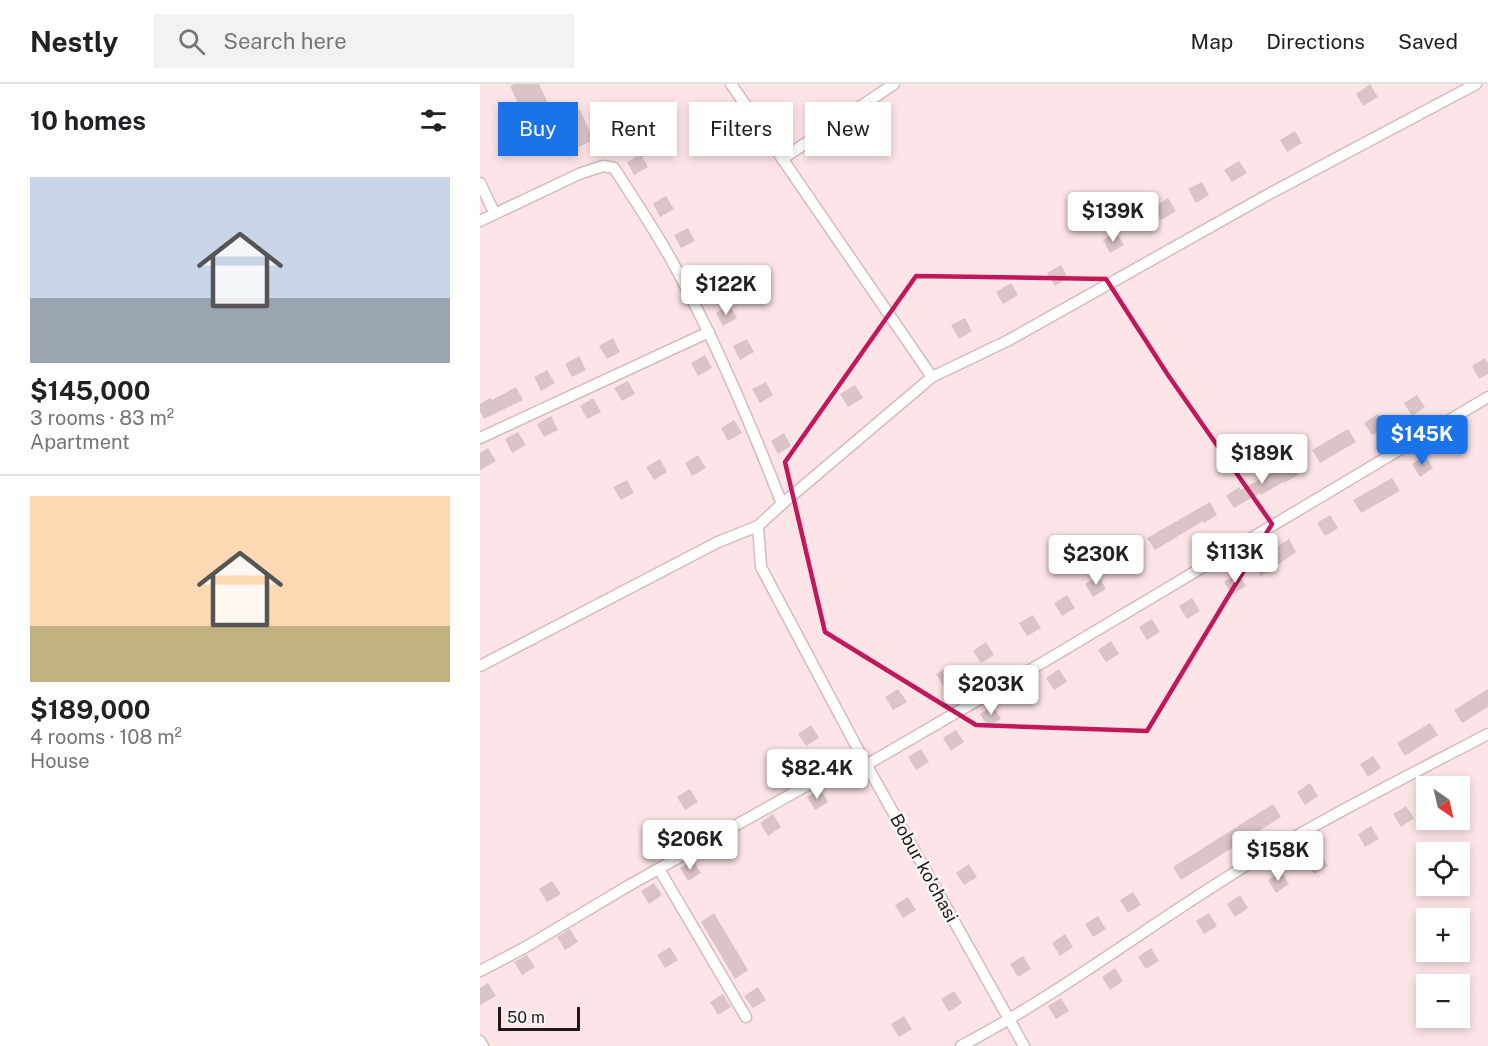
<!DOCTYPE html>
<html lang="en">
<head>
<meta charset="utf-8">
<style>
  :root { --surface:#fff; --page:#f2f2f2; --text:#202124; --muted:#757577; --line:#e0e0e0; --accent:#1a73e8 }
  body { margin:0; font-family:"Public Sans",sans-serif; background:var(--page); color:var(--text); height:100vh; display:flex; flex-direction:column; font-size:22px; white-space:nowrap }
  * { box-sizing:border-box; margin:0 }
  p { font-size:20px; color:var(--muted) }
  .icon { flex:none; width:33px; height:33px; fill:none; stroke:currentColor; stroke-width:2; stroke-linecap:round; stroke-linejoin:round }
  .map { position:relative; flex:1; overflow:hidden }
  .panel { display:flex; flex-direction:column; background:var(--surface); width:480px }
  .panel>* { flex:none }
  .banner { position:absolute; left:18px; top:18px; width:570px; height:54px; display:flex; gap:12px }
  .needle { width:39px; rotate:146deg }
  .fabs { position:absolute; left:936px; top:692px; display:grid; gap:12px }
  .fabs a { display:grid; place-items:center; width:54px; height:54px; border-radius:0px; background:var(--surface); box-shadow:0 3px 9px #0003; font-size:30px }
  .scale { position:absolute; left:18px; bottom:15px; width:82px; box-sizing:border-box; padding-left:6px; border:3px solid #201819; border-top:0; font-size:16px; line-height:21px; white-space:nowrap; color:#201819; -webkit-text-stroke:4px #fcf7f8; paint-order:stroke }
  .price { position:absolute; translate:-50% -51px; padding:0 14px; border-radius:6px; background:#fff; color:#222; font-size:20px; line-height:39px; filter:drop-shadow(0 2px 3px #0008) }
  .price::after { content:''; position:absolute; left:50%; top:36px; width:18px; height:14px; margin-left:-9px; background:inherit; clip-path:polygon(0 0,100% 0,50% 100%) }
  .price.on { background:var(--accent); color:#fff }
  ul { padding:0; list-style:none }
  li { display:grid; align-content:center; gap:12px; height:318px; padding:0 30px }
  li+li { border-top:2px solid var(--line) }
  li span { display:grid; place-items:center; height:186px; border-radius:0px; color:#555 }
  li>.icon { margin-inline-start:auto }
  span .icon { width:108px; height:108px; fill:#fffc; stroke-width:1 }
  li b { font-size:26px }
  h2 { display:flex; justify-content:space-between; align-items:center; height:72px; padding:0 30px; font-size:26px }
  .pill { padding:0 21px; border-radius:0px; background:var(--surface); box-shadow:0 3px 9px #0003; font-size:21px; line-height:54px }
  .pill.on { background:var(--accent); color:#fff }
  header { display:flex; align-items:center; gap:36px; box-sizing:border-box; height:84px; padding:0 30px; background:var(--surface); border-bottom:2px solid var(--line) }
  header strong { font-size:28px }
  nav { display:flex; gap:33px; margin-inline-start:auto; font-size:21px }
  .search { width:420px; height:54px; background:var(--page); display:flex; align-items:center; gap:15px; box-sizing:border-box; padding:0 21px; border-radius:0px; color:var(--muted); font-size:22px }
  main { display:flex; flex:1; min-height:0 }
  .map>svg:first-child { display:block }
</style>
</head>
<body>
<header>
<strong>Nestly</strong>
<div class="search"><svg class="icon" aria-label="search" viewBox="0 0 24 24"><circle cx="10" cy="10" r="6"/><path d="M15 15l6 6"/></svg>Search here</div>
<nav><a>Map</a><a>Directions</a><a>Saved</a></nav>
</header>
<main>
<section class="panel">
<h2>10 homes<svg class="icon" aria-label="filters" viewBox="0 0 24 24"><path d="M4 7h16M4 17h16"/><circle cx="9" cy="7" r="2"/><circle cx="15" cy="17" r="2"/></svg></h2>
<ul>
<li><span style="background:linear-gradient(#c9d6e8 65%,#9aa5b1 0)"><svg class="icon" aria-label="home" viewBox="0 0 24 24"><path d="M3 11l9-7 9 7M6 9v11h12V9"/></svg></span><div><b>$145,000</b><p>3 rooms · 83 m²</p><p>Apartment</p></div></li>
<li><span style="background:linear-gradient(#ffd9b3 70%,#c2b280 0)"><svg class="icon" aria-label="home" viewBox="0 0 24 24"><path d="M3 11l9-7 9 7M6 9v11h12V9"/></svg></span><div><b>$189,000</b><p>4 rooms · 108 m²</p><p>House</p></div></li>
</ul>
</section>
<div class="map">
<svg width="1008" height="962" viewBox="0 0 1008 962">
  <rect width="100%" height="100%" fill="#fde4e7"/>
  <path fill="#dbc4c6" d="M35,0H59L69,21L44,33L30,2Z
    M890,0L898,13L883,22L876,10Z
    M100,26L114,56L89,67L75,37Z
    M815,47L822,59L807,68L800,56Z
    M161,70L168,83L154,91L147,78Z
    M759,77L767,89L752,98L744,86Z
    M722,98L729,111L716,119L708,105Z
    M186,112L194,125L180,133L173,119Z
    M688,114L696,127L681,136L673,124Z
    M208,144L215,157L201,164L194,151Z
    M636,148L644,161L630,169L623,156Z
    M581,181L588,194L575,202L567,189Z
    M232,189L240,202L226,209L219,196Z
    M531,199L538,211L523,220L516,208Z
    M250,221L257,234L243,242L236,229Z
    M485,234L492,247L479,255L471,241Z
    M133,254L140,268L127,275L119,262Z
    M267,255L274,268L260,276L253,262Z
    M225,271L232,284L218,292L211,279Z
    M99,272L106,286L92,293L85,280Z
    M1005,274L1008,279V290L999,295L992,282Z
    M67,286L75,299L61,307L54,293Z
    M148,297L155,310L142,317L134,304Z
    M286,298L293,311L280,319L272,305Z
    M375,301L383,314L368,323L360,310Z
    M36,303L43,316L4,335L0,327V320L10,314L12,316Z
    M937,311L945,323L932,332L924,319Z
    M113,314L121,328L107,335L100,322Z
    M898,330L905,343L892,351L884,339Z
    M71,332L78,346L64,353L57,340Z
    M254,336L262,349L248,357L241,344Z
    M868,345L876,358L840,379L832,366Z
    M38,348L46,361L32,369L25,355Z
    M304,349L311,362L298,370L291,357Z
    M8,364L16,377L0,386V369Z
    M218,371L226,384L212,392L205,379Z
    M945,371L953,384L940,393L932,380Z
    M180,375L187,388L174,396L166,383Z
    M809,378L818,391L804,399L803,398L781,411L780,409L754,424L746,412L759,403L761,406Z
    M912,394L920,407L881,429L873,416Z
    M147,396L154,409L141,416L133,403Z
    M730,418L737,431L724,439L723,437L675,466L667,454Z
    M850,431L858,444L845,452L837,439Z
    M809,455L816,468L781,492L773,479Z
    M648,463L656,476L643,484L635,472Z
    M758,490L766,502L752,511L744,498Z
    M618,492L626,505L613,513L605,500Z
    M587,511L595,524L582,532L574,519Z
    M712,514L720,527L707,535L699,522Z
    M553,531L561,544L547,552L539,539Z
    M672,535L680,548L667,556L659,543Z
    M631,557L639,570L626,578L618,566Z
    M506,558L514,571L501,579L493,567Z
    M470,582L478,594L464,603L456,590Z
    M579,585L587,598L574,606L566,594Z
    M418,605L427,618L413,626L405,613Z
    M1008,605V623L982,639L974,626Z
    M513,622L521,635L508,643L500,630Z
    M950,639L958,651L925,672L917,659Z
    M331,641L339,654L326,662L318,650Z
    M476,646L484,658L471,667L463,654Z
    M441,665L449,678L436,686L428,673Z
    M893,672L901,684L888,693L880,680Z
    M830,699L838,712L825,721L817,708Z
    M210,705L218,718L205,726L197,713Z
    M340,705L348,718L335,726L327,713Z
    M793,720L801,733L701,796L693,783Z
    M926,722L934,734L921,743L913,730Z
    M293,730L301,743L288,752L280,739Z
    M891,742L899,755L885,763L878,750Z
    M186,750L195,763L181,771L173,758Z
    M840,769L848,782L834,790L826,777Z
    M213,776L221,789L208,797L200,784Z
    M489,780L497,793L484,801L476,789Z
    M801,787L809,800L796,809L788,796Z
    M72,797L81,810L67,818L59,805Z
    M174,799L182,811L169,820L161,807Z
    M653,808L661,821L648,829L640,816Z
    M760,811L768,824L755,833L747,820Z
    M428,813L436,826L423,834L415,821Z
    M234,829L268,886L255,895L221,838Z
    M729,829L737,842L724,850L716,837Z
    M618,832L626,845L613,853L605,840Z
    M90,845L98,858L85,866L77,853Z
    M585,850L593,863L580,872L572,859Z
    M190,863L198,876L185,884L177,871Z
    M671,864L679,877L666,885L658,873Z
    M47,871L55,883L42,891L34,878Z
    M543,872L551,885L538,893L530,880Z
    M635,884L643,897L630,906L622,893Z
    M8,899L16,912L0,921V904Z
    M278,903L286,916L273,924L264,912Z
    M474,907L482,919L469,928L461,915Z
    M243,910L251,923L238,931L230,918Z
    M581,914L589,927L576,935L568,922Z
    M424,932L432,945L419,953L411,940Z"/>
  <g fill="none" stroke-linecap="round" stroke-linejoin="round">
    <defs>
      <path id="minor" d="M251,0L452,293
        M302,75L414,0
        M0,99L15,130
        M0,137L99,90L123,82L134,84C157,120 182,156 201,194C240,267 272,343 302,420
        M0,354L229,248
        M278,442L281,483L381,671L544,962
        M0,582L238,458L278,442L302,420L452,293L529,256L789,110L996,0
        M386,681L567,576L1008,313
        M179,785L266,933
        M0,887L44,864L148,802L381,671
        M0,957L3,962
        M481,962C574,913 657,850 746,794C830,741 920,696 1008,650"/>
    </defs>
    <use href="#minor" stroke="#d3bbbe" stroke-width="13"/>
    <use href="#minor" stroke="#fff" stroke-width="10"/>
  </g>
  <path fill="none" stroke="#c2185b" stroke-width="4.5" stroke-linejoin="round" d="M436,192L626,195L688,291L792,440L667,647L496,641L345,548L305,378Z"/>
  <g text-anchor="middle" stroke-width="5" stroke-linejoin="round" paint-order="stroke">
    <g font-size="18" fill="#201819" stroke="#fcf7f8">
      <text transform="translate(444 784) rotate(61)" y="6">Bobur ko'chasi</text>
    </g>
  </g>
</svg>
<div class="fabs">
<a><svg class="needle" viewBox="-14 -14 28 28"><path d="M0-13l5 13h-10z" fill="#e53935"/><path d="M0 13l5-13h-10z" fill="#757577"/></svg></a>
<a><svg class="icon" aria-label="locate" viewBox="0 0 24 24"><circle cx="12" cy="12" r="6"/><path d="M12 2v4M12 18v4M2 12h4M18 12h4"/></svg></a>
<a>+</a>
<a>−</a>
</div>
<div class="scale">50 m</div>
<b class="price" style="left:633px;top:159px">$139K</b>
<b class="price" style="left:246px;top:232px">$122K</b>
<b class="price on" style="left:942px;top:382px">$145K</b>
<b class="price" style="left:782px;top:401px">$189K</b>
<b class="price" style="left:755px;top:500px">$113K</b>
<b class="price" style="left:616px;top:502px">$230K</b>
<b class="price" style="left:511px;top:632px">$203K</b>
<b class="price" style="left:337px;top:716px">$82.4K</b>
<b class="price" style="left:210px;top:787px">$206K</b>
<b class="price" style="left:798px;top:798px">$158K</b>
<div class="banner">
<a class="pill on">Buy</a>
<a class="pill">Rent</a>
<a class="pill">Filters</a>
<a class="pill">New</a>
</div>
</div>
</main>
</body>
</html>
